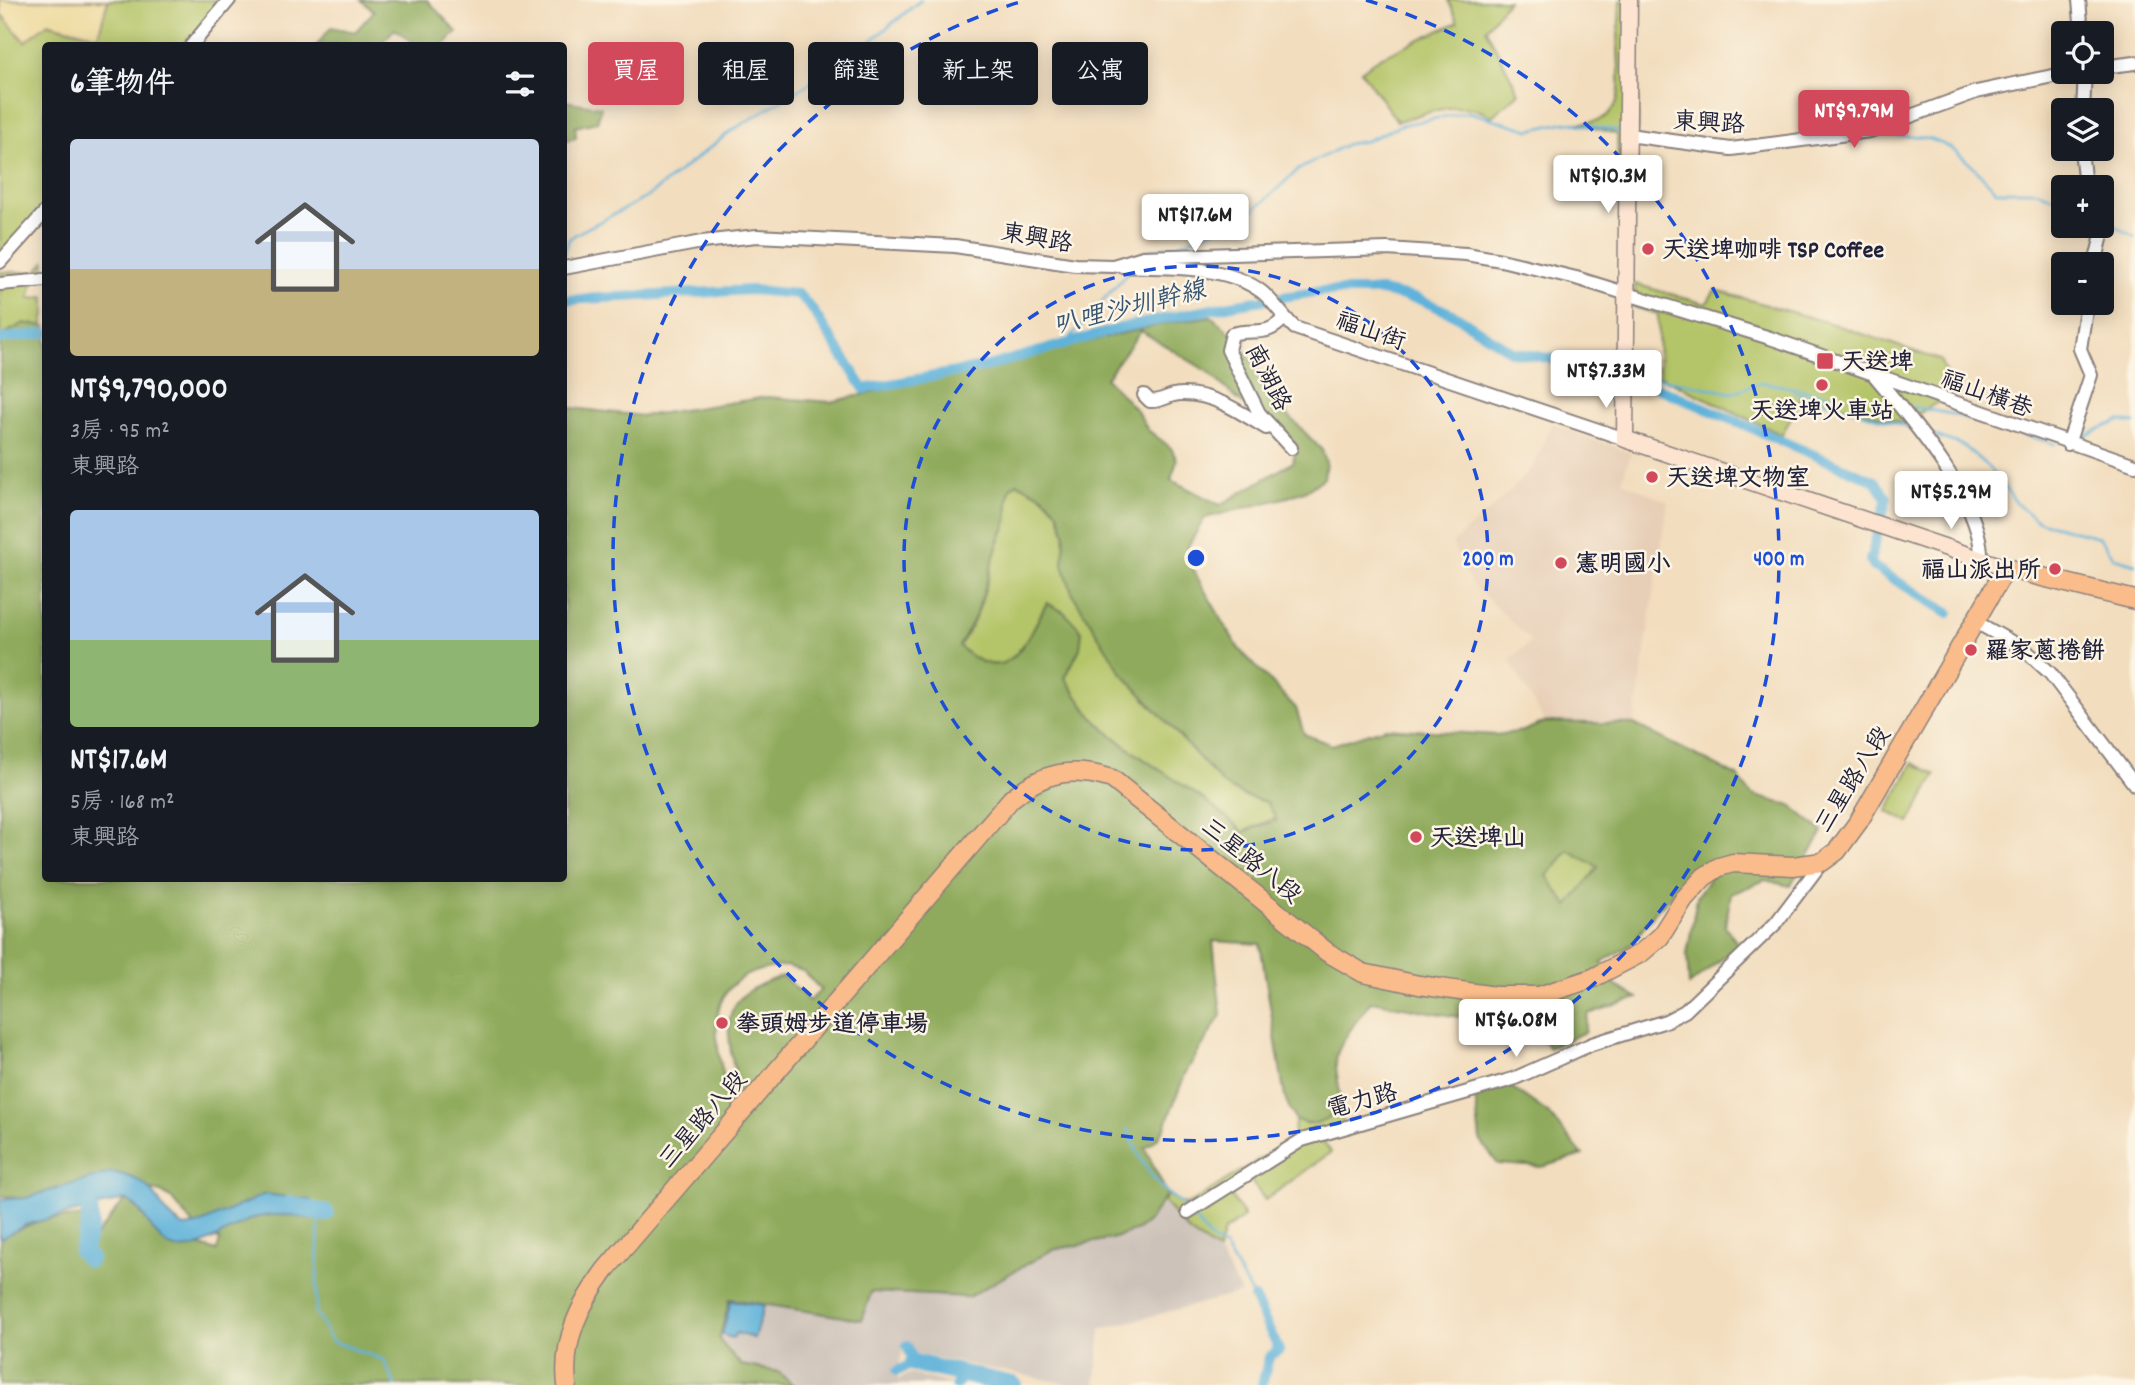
<!DOCTYPE html>
<html lang="zh-TW">
<head>
<meta charset="utf-8">
<style>
  :root { --surface:#171b24; --page:#20242c; --text:#f1f3f6; --muted:#9ea1a6; --accent:#d1495b }
  body { margin:0; font-family:Dekko,"LXGW WenKai TC",sans-serif; background:var(--page); color:var(--text); height:100vh; display:flex; flex-direction:column; font-size:26px; white-space:nowrap }
  * { box-sizing:border-box; margin:0 }
  p { font-size:23px; color:var(--muted) }
  .icon { flex:none; width:38px; height:38px; fill:none; stroke:currentColor; stroke-width:2; stroke-linecap:round; stroke-linejoin:round }
  .map { position:relative; flex:1; overflow:hidden }
  .panel { position:absolute; left:42px; top:42px; width:525px; height:840px; display:flex; flex-direction:column; background:var(--surface); border-radius:7px; box-shadow:0 4px 18px #0003 }
  .panel>* { flex:none }
  .banner { position:absolute; left:588px; top:42px; width:665px; height:63px; display:flex; gap:14px }
  .fabs { position:absolute; left:2051px; top:21px; display:grid; gap:14px }
  .fabs a { display:grid; place-items:center; width:63px; height:63px; border-radius:7px; background:var(--surface); box-shadow:0 4px 18px #0003; font-size:35px }
  .price { position:absolute; translate:-50% -60px; padding:0 16px; border-radius:7px; background:#fff; color:#222; font-size:23px; line-height:46px; filter:drop-shadow(0 2px 4px #0008) }
  .price::after { content:''; position:absolute; left:50%; top:42px; width:21px; height:16px; margin-left:-10px; background:inherit; clip-path:polygon(0 0,100% 0,50% 100%) }
  .price.current { background:var(--accent); color:#fff }
  ul { padding:0; list-style:none }
  li { display:grid; align-content:center; gap:14px; height:371px; padding:0 28px }
  li span { display:grid; place-items:center; height:217px; border-radius:7px; color:#555 }
  li>.icon { margin-inline-start:auto }
  span .icon { width:126px; height:126px; fill:#fffc; stroke-width:1 }
  li b { font-size:30px }
  h2 { display:flex; justify-content:space-between; align-items:center; height:84px; padding:0 28px; font-size:30px }
  .chip { padding:0 24px; border-radius:7px; background:var(--surface); box-shadow:0 4px 18px #0003; font-size:24px; line-height:63px }
  .chip.current { background:var(--accent); color:#fff }
  .map>svg:first-child { display:block }
</style>
</head>
<body>
<div class="map">
<svg width="2135" height="1385" viewBox="0 0 2135 1385">
  <rect width="100%" height="100%" fill="#fcf5e5"/>
  <filter id="ink" filterUnits="userSpaceOnUse"><feTurbulence type="fractalNoise" baseFrequency=".0143" numOctaves="2"/><feDisplacementMap in="SourceGraphic" scale="14" xChannelSelector="R" yChannelSelector="G"/><feConvolveMatrix kernelMatrix="1 2 1 2 8 2 1 2 1" color-interpolation-filters="sRGB"/></filter>
  <filter id="wash" filterUnits="userSpaceOnUse"><feTurbulence type="fractalNoise" baseFrequency=".00686" numOctaves="4" result="noise"/><feDisplacementMap in="SourceGraphic" scale="28" xChannelSelector="R" yChannelSelector="G"/><feGaussianBlur stdDeviation="1.57" result="paint"/><feColorMatrix in="noise" values="0 0 0 0 0 0 0 0 0 0 0 0 0 0 0 0 0 1.4 0 .05"/><feComposite in="paint" operator="in"/></filter>
  <g filter="url(#wash)">
    <rect width="100%" height="100%" fill="#f2ddbe"/>
    <path fill="#e7cfb7" d="M1552,424L1631,453L1622,481L1668,502L1634,724L1545,722L1509,660L1531,641L1471,583L1452,543L1509,493L1534,466Z"/>
    <path fill="#cdc2b9" d="M1164,1202L1190,1233L1218,1251L1241,1293L1101,1329L1095,1385H1073L913,1353L911,1346L903,1349L897,1373L898,1380L909,1374L955,1385H793L779,1372L741,1365L718,1340L730,1298L862,1320L871,1292L968,1297L1052,1249L1149,1221Z"/>
    <path fill="#b4c467" stroke="#6b7351" stroke-width="2" d="M108,0H232L194,45L46,46L45,210L0,258V12L98,36Z
      M1448,0H1508L1486,29L1519,93L1491,117C1465,96 1427,114 1397,121L1361,71L1380,57L1458,22Z
      M1620,0H1637L1638,130L1634,141L1632,183H1617V134L1576,123C1631,124 1618,82 1618,44C1618,29 1620,15 1620,0Z
      M45,261V272H36L29,299L45,297V314L37,349L0,362V272H36Z
      M1635,284L1706,304L1715,290L1833,324L1940,360L1954,392L1904,423L1802,395L1782,435L1659,376L1658,314L1634,307Z
      M1018,483L1043,496L1058,512L1065,533L1063,565L1121,672L1224,785L1244,796L1267,802L1277,821L1272,819L1243,832C1199,790 1141,764 1097,722C1085,710 1075,692 1065,678L1080,648L1047,603C1025,643 1008,692 959,646C982,616 985,585 996,550C999,541 1003,533 1006,524C1009,510 1006,499 1011,487Z
      M1913,763L1936,775L1909,823L1887,811Z
      M1568,850L1598,867L1568,907L1546,876Z
      M1341,1098L1344,1135L1323,1141L1331,1152L1265,1200L1250,1180L1230,1193L1244,1217L1224,1231L1218,1251L1190,1233L1164,1202L1167,1194L1180,1203L1189,1204L1294,1137L1295,1120L1308,1124L1334,1113Z"/>
    <path fill="#8faa5c" stroke="#58664c" stroke-width="2" fill-rule="evenodd" d="M361,0H427L457,32L444,45H417L395,29L379,45H317L331,27L355,32L374,11Z
      M564,101L601,107L597,122L575,127L576,138L564,141Z
      M1211,316L1232,334L1246,341L1243,348L1287,414L1322,450L1326,462L1324,478L1309,489L1288,497L1205,518L1188,546L1194,572L1239,649L1296,708L1304,734L1332,745L1385,728L1496,735L1523,731L1545,722L1634,724L1737,776L1752,795L1791,806L1823,832L1790,886L1765,880L1731,894L1725,927L1739,945L1689,985L1687,954L1697,897L1714,871L1705,862L1655,912L1632,944L1602,962L1616,986L1638,998L1588,1014L1585,1032L1549,1048L1527,1017C1475,1025 1423,1010 1371,1001C1360,1017 1345,1034 1338,1052C1330,1073 1350,1096 1331,1116C1320,1126 1308,1124 1295,1120L1285,1098L1260,944L1213,941L1221,1015L1185,1074L1165,1127L1157,1139L1145,1148L1167,1194L1149,1221L1137,1230L1115,1238L1052,1250L968,1297L871,1292L862,1320L730,1299L719,1340L741,1365L779,1372L793,1385H0V1237L42,1220L97,1215L85,1249L124,1201H138L194,1244L217,1251L220,1240L196,1228L172,1199L161,1192L130,1186L36,1203L0,1195V336L24,323L46,326V878H564V407L643,416L767,397L831,402L1162,324ZM1141,331L1208,372L1239,401L1285,433L1296,448L1293,462L1220,505L1171,480L1177,460L1171,448L1148,430L1137,411L1106,378ZM1018,483L1043,496L1058,512L1065,533L1063,565L1073,595L1121,672L1224,785L1245,796L1267,802L1277,820L1243,832C1199,789 1141,764 1097,722C1085,710 1075,692 1065,678L1080,648L1082,631L1064,612L1047,603C1025,643 1008,692 959,646C983,608 983,591 996,550C998,541 1003,533 1006,524C1009,511 1006,499 1011,487ZM1568,850L1598,867L1568,906L1547,876ZM787,966L803,971L821,990L809,1001L783,976C722,995 724,1018 735,1074L724,1077C708,1017 713,970 787,966Z
      M1510,1086L1548,1113L1583,1155L1542,1167L1498,1164L1480,1140L1475,1096Z"/>
    <path fill="#eeda9e" stroke="#887e6c" stroke-width="2" d="M0,0H108L98,36L48,23L25,42L1,14Z"/>
    <path fill="#5fb2da" stroke="#406a8a" stroke-width="2" d="M112,1172C165,1182 150,1207 184,1227L197,1225L265,1194L310,1200L313,1219C293,1216 274,1212 254,1218C230,1226 190,1263 165,1243C149,1230 144,1210 126,1199L25,1225L0,1239V1199L26,1198Z
      M731,1301L764,1305L754,1338L736,1333L733,1338L722,1335Z"/>
    <g fill="none" stroke-linecap="round" stroke-linejoin="round">
      <path stroke="#5fb2da" stroke-width="2.5" d="M1884,133C1898,137 1909,136 1922,138C1955,142 1975,169 1996,191H2037L2063,201
        M2102,219L2135,237
        M1142,252L1179,244L1245,218L1298,170L1347,144L1366,141L1401,125L1469,112L1530,130L1566,122L1621,131
        M564,254L569,239L576,234L647,197L731,131L849,59L921,0
        M1063,346L1128,272
        M1637,380L1654,377L1732,393L1761,382L1836,396
        M1794,392L1911,428
        M1912,407L1952,414L2055,444
        M1931,434L1964,446L1988,467L2019,506L2037,521L2099,537L2115,558L2135,564
        M2076,439L2119,421L2135,423
        M1128,1129C1139,1162 1158,1191 1187,1207
        M319,1212L316,1313L332,1341L384,1360L395,1385
        M1193,1216L1208,1237L1225,1248L1254,1298"/>
      <path stroke="#5fb2da" stroke-width="10" d="M564,300L751,290L798,294L812,309L864,389L988,366L1124,327L1237,304L1322,291H1381L1418,299L1453,314L1512,352L1612,369L1651,385L1875,481L1887,498L1870,560L1874,567L1949,613
        M0,339L46,333
        M1254,1298L1279,1350L1269,1357L1262,1385
        M907,1346L914,1363
        M897,1371L914,1363
        M956,1385L965,1374"/>
      <path stroke="#5fb2da" stroke-width="18" d="M289,1205L325,1213
        M89,1259L82,1252L90,1225L89,1200
        M914,1363L1013,1385"/>
    </g>
  </g>
  <g filter="url(#ink)">
    <g fill="none" stroke-linecap="round" stroke-linejoin="round">
      <defs>
        <path id="street" d="M2079,0L2082,33
          M191,46L229,0
          M2102,67L2135,63
          M2083,110L2085,72
          M1628,135L1731,149L1794,141L1870,131L1976,92L2072,72
          M2081,149L2085,187
          M0,262L46,211
          M2095,264L2102,235L2099,226
          M1122,266C1167,269 1224,263 1262,292C1275,303 1283,317 1295,328L1625,439
          M564,268L702,242L757,236L955,246L1075,265L1113,266L1143,257L1387,249L1466,254L1501,260L1576,278L1770,338L2135,465
          M0,284L46,280
          M1284,318C1266,339 1254,327 1232,334L1228,350L1259,413L1291,448
          M1874,375C1910,418 1984,503 1981,560
          M1144,395L1150,401C1162,402 1169,394 1181,394C1213,393 1240,412 1266,428
          M2068,444L2091,375L2080,349L2087,303
          M1974,621L2024,649L2050,673L2135,785
          M1188,1212L1302,1140L1513,1079L1592,1044L1666,1021L1685,1011L1776,923L1822,862"/>
        <path id="secondary" d="M1629,0L1625,439L2006,568"/>
        <path id="primary" d="M567,1385C562,1339 580,1304 606,1269L1011,799C1042,772 1073,766 1112,779L1327,952L1363,973L1419,985L1495,996H1539L1593,978L1641,953L1660,937L1684,899L1704,877L1719,867L1733,863L1793,866L1822,862L1837,851L1859,821L2006,568L2135,600"/>
      </defs>
      <use href="#street" stroke="#8a807c" stroke-width="16"/>
      <use href="#secondary" stroke="#8a807c" stroke-width="19"/>
      <use href="#primary" stroke="#8a807c" stroke-width="21"/>
      <use href="#street" stroke="#fff" stroke-width="12"/>
      <use href="#secondary" stroke="#fde4d1" stroke-width="16"/>
      <use href="#primary" stroke="#fabc8b" stroke-width="18"/>
    </g>
  </g>
  <g fill="none" stroke="#1d4ed8" stroke-width="3.5" stroke-dasharray="12 9">
    <circle cx="1196" cy="558" r="292"/>
    <path d="M1366 0A583 583 0 1 1 1026 0"/>
  </g>
  <g fill="#d1495b" stroke="#fcf5e5" stroke-width="2.5">
    <circle cx="1648" cy="249" r="7"/>
    <rect x="1816" y="352" width="18" height="18" rx="3.5"/>
    <circle cx="1822" cy="385" r="7"/>
    <circle cx="1652" cy="477" r="7"/>
    <circle cx="1561" cy="563" r="7"/>
    <circle cx="2055" cy="569" r="7"/>
    <circle cx="1971" cy="650" r="7"/>
    <circle cx="1416" cy="837" r="7"/>
    <circle cx="722" cy="1023" r="7"/>
  </g>
  <g text-anchor="middle" stroke-width="5" stroke-linejoin="round" paint-order="stroke">
    <g font-size="24" fill="#22223b" stroke="#fcf5e5">
      <text transform="translate(1709 122) rotate(3)" y="8">東興路</text>
      <text transform="translate(1037 237) rotate(10)" y="8">東興路</text>
      <text transform="translate(1371 330) rotate(19)" y="8">福山街</text>
      <text transform="translate(1269 377) rotate(63)" y="8">南湖路</text>
      <text transform="translate(1987 393) rotate(20)" y="8">福山橫巷</text>
      <text transform="translate(1852 779) rotate(-58)" y="8">三星路八段</text>
      <text transform="translate(1252 860) rotate(39)" y="8">三星路八段</text>
      <text transform="translate(1362 1100) rotate(-16)" y="8">電力路</text>
      <text transform="translate(702 1119) rotate(-49)" y="8">三星路八段</text>
    </g>
    <g font-size="24" font-weight="bold" fill="#22223b" stroke="#fcf5e5" text-anchor="start">
      <text x="1662" y="257">天送埤咖啡 TSP Coffee</text>
      <text x="1841" y="369">天送埤</text>
      <text x="1822" y="418" text-anchor="middle">天送埤火車站</text>
      <text x="1666" y="485">天送埤文物室</text>
      <text x="1575" y="571">憲明國小</text>
      <text x="2041" y="577" text-anchor="end">福山派出所</text>
      <text x="1985" y="658">羅家蔥捲餅</text>
      <text x="1430" y="845">天送埤山</text>
      <text x="736" y="1031">拳頭姆步道停車場</text>
    </g>
    <g font-size="26" font-style="italic" fill="#375473" stroke="#fcf5e5">
      <text transform="translate(1129 306) rotate(-14)" y="9">叭哩沙圳幹線</text>
    </g>
  </g>
  <circle cx="1196" cy="558" r="10" fill="#1d4ed8" stroke="#fcf5e5" stroke-width="3.5"/>
  <g font-size="21" text-anchor="middle" font-weight="bold" fill="#1d4ed8" stroke="#fcf5e5" stroke-width="5" stroke-linejoin="round" paint-order="stroke">
    <text x="1488" y="565">200 m</text>
    <text x="1779" y="565">400 m</text>
  </g>
</svg>
<div class="fabs">
<a><svg class="icon" aria-label="locate" viewBox="0 0 24 24"><circle cx="12" cy="12" r="6"/><path d="M12 2v4M12 18v4M2 12h4M18 12h4"/></svg></a>
<a><svg class="icon" aria-label="layers" viewBox="0 0 24 24"><path d="M12 4l9 5-9 5-9-5zM3 14l9 5 9-5"/></svg></a>
<a>+</a>
<a>−</a>
</div>
<b class="price current" style="left:1854px;top:150px">NT$9.79M</b>
<b class="price" style="left:1608px;top:215px">NT$10.3M</b>
<b class="price" style="left:1195px;top:254px">NT$17.6M</b>
<b class="price" style="left:1606px;top:410px">NT$7.33M</b>
<b class="price" style="left:1951px;top:531px">NT$5.29M</b>
<b class="price" style="left:1516px;top:1059px">NT$6.08M</b>
<div class="banner">
<a class="chip current">買屋</a>
<a class="chip">租屋</a>
<a class="chip">篩選</a>
<a class="chip">新上架</a>
<a class="chip">公寓</a>
</div>
<section class="panel">
<h2>6筆物件<svg class="icon" aria-label="filters" viewBox="0 0 24 24"><path d="M4 7h16M4 17h16"/><circle cx="9" cy="7" r="2"/><circle cx="15" cy="17" r="2"/></svg></h2>
<ul>
<li><span style="background:linear-gradient(#c9d6e8 60%,#c2b280 0)"><svg class="icon" aria-label="home" viewBox="0 0 24 24"><path d="M3 11l9-7 9 7M6 9v11h12V9"/></svg></span><div><b>NT$9,790,000</b><p>3房 · 95 m²</p><p>東興路</p></div></li>
<li><span style="background:linear-gradient(#a9c7e8 60%,#8fb573 0)"><svg class="icon" aria-label="home" viewBox="0 0 24 24"><path d="M3 11l9-7 9 7M6 9v11h12V9"/></svg></span><div><b>NT$17.6M</b><p>5房 · 168 m²</p><p>東興路</p></div></li>
</ul>
</section>
</div>
</body>
</html>
